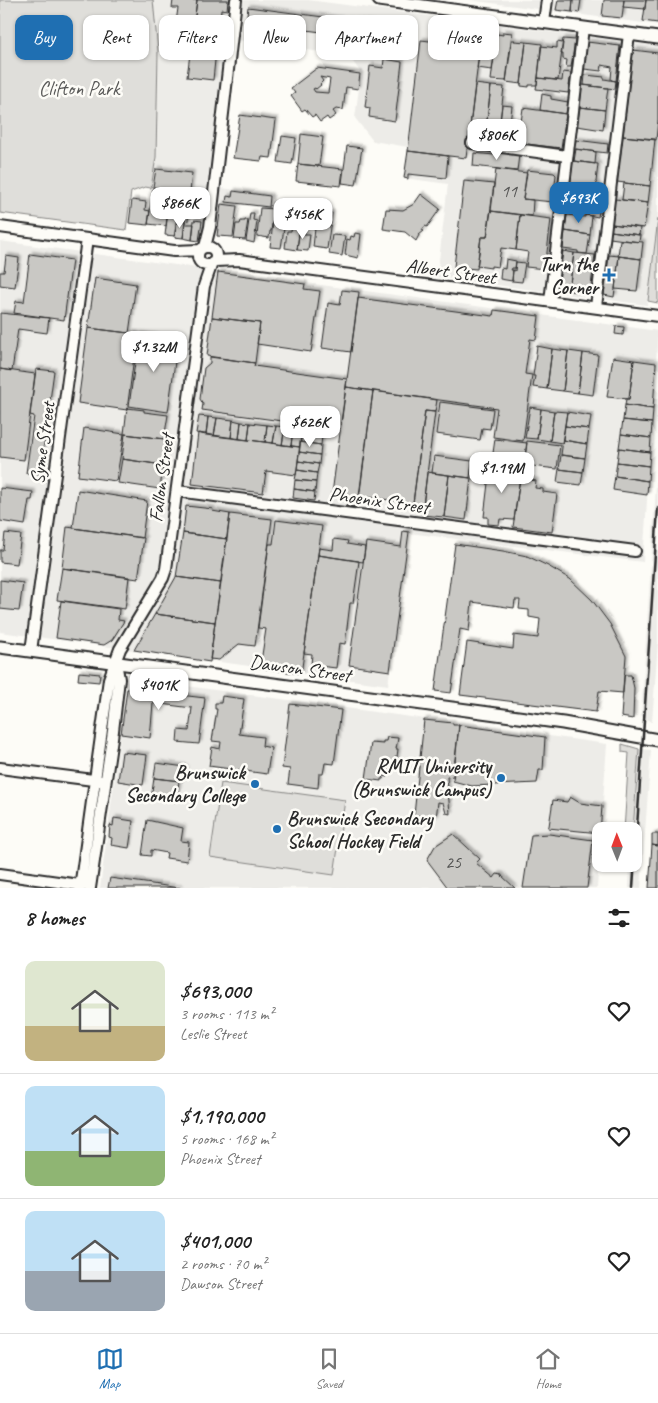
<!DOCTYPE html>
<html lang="en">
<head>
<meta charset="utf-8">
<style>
  :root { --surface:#fff; --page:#f2f2f2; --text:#222; --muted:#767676; --line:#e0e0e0; --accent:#1f6fb2 }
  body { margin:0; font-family:Caveat,sans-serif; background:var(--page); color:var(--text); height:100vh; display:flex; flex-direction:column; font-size:19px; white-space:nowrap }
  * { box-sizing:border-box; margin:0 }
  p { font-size:16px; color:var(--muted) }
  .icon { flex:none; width:28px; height:28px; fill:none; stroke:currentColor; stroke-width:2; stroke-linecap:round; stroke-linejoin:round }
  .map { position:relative; height:888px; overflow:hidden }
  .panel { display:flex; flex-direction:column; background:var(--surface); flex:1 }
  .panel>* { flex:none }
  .hud { position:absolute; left:15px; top:15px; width:629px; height:45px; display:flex; gap:10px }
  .needle { width:32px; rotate:359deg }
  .fabs { position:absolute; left:592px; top:822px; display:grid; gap:10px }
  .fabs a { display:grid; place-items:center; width:50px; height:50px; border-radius:10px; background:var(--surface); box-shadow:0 1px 4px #0004; font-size:25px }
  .price { position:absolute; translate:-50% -42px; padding:0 11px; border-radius:10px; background:#fff; color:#222; font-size:16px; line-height:32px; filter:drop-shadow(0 1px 2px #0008) }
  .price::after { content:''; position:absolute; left:50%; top:30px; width:15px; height:11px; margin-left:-8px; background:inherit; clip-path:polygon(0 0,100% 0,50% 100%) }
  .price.on { background:var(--accent); color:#fff }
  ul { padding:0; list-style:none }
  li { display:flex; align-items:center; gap:15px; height:125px; padding:0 25px }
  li+li { border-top:1px solid var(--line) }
  li span { display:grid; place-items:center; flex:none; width:140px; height:100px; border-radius:10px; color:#555 }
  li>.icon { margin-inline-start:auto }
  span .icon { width:60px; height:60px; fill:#fffc; stroke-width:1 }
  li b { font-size:21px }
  h2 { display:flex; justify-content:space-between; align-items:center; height:60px; padding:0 25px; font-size:21px }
  .chip { padding:0 18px; border-radius:10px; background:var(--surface); box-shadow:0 1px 4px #0004; font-size:18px; line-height:45px }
  .chip.on { background:var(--accent); color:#fff }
  .dock { display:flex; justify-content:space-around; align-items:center; height:70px; border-top:1px solid var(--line); background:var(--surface); font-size:14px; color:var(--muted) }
  .dock a { display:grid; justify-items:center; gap:2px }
  .dock .on { color:var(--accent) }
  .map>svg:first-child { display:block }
</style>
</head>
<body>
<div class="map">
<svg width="658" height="888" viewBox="0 0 658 888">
  <defs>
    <filter id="shadow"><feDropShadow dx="2.5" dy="-2.5" stdDeviation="1" flood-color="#0004"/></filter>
  </defs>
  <rect width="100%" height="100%" fill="#fdfcf7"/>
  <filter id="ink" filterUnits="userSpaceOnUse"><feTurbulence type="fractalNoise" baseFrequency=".02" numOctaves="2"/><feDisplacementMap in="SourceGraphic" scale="10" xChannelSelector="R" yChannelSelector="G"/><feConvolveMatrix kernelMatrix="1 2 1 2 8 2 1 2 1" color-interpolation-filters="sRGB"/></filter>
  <g filter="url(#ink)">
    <path fill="#edece8" d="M153,0H308L658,46V219L647,305L437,277L448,184L404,178L408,147L373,141L355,118L361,73L349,56L230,39L213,187L275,195L273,209L211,201L212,196L151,188L156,157L158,52Z
      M469,0H658V25Z
      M0,241L658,331L643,562L409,533L388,685L0,632Z
      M658,456V642L652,722L641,716Z
      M128,678L607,744L597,888H100Z
      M639,749L651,750L641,888H629L630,864H634V831H633Z"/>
    <path fill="#dfdeda" stroke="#858482" d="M0,0H153L158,52L156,157L151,188L145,187L131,192L126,230L0,213Z
      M658,219V303L648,301Z
      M622,744L639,749L633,831H624L629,753L622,752Z
      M221,783L345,800L334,875L210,857Z"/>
    <path fill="#c9c8c4" stroke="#2b2b2b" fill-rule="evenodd" filter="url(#shadow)" d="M173,0H197L192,39L174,37L178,8H172Z
      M197,0H228L227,10L221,9L220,19L225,20L223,40H217L213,80L187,77Z
      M558,0H573L572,12L556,10Z
      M573,0H581L579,13L572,12Z
      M604,0H624L622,18L602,16Z
      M624,0H646L645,9L623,7Z
      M646,0H658V23L643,21Z
      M248,7L406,28L404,43L246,22Z
      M482,29L491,30V34H497L492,70L477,68Z
      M503,32L512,33L506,81L491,80L497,34L503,35Z
      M563,39L575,40L571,67H566L567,60L563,59V54H561Z
      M421,40L480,47L466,158L408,151Z
      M512,40H515L514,41L526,42L521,84L506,82Z
      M526,42L542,44L537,85H529V87L521,86V84Z
      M557,42L563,43L558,80L538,78L541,46L557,48Z
      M587,42L620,46L616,81L611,80L612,67L602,65L601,71L584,69Z
      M633,50L658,53V120L656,140L623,136Z
      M384,59L402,62L395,121L369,117L370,108L365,107L370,66L383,68Z
      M317,68L360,74L358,89L346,87L343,110L336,109L333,111L336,115L329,120L327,117L320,122L315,115L312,117L305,109L302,111L291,96L295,93L291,88ZM320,77L330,79L328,93L315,92L313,89L315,88L316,89L321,85L320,84L323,81Z
      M563,72L571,73L568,93L536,89L538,78L562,81Z
      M585,75L604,77V79L616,81L615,89L584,85Z
      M475,84L491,86L485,137L469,135Z
      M582,85L608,88L605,110L580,107Z
      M491,86L504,87L498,139L485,137Z
      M542,94L551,96V99L568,102L566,114L540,110Z
      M502,105L512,106L508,140L498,139Z
      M580,107L605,110L603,130L577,126Z
      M523,108L566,114L561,148L518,143Z
      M240,115L276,120L271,158L262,157L261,161L233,158Z
      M301,134L323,137L319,166L298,164Z
      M282,136L296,138L292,164L278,162Z
      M623,136L655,139L650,186L617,182Z
      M576,140L608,144L607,153L574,149Z
      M347,146L362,148L356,185L342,183Z
      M576,149L596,152L595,164L574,161Z
      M408,151L448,156L446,178L408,174V179L404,178Z
      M494,152L519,155L517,171L473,166L474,153L494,155Z
      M573,161L598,164L596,182L597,184V189L570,186Z
      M298,164L343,169L341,186L296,181Z
      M156,169L192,173L190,192L153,187Z
      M496,169L527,173L523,199L533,200L532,216L491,211Z
      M527,170L554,173L556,175L553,202L523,199Z
      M464,181L494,184L487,237H481L477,269L454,267Z
      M624,183L650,186L648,203L622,200Z
      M575,186L601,190L600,197L574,194Z
      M153,189L170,191L166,226L148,224Z
      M233,191L270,196L269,207L226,202L227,196L232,197Z
      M179,192L202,195L201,203L178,200Z
      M421,194L440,209L427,227L425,226L422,230L424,231L419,235L416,241L405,232L383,229L386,209L403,210L414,204Z
      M575,194L600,197L599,204L575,199Z
      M615,199L648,203L644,228L612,224Z
      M132,200L146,202L145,210L150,211L148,225L129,223Z
      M177,200L201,203V211L176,208Z
      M576,202L599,204V211L574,207Z
      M221,204L237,206L233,237L217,236Z
      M574,207L599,211L598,217L573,212Z
      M260,208L274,209L271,231H270L269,238L257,236Z
      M316,211L332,213L327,249L313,247L315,228H313Z
      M491,211L520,215L516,250L501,248L498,267L491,266V268L477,266L481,237H487Z
      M168,212L177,213L175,236L165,235Z
      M250,213H254L253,220L257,221L254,243L246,241Z
      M186,215H189L187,224H194L192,240L183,238Z
      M520,215L551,219L545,269L526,267L528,252L516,250Z
      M567,215L585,217V215L592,216L590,235L565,231Z
      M177,220L185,221L183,238L174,237Z
      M194,220L202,221L199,241L192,240Z
      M245,220H248L245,240L234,239L236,224H240L241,221H245Z
      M273,223L278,224V227L284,228L281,248L270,247Z
      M612,224L640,228L639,235L611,231Z
      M292,225L300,226L297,250L285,248L287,231H291Z
      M300,226L305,227L304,234H310L308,251L297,250Z
      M565,231L590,235L587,254L578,253V251L563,249Z
      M611,231L640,235L639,242L610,238Z
      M355,233L361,234L358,258L345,255L347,239L350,240L351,236L354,237Z
      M332,235L345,236L342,256L329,254Z
      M620,240L643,242L641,259L618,256Z
      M563,251L574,253L569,291L558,289Z
      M574,253L595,255L590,293L569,291Z
      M30,254L72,260L64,320L14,313L16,301L24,302Z
      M609,255L619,256L614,297L604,295Z
      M6,256L19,258L15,287L0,285V272H4Z
      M619,256L641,259L637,291L615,289Z
      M506,259L516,261L515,268H512L511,270H513L512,281L500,279L501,268L505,269Z
      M516,262L525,263L522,282L512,281L513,270L515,271Z
      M218,272L305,284L304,289L320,291L311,352L257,344L260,323L212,317Z
      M95,278L136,284L129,333L88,328Z
      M342,290L359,292L351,352L322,348L328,303L340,305Z
      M358,298L493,316L494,310L539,316L536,340L530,339L525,374L532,375L523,441L493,437L497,408L346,387Z
      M0,313L49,318L47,333L18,329L12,371L0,369Z
      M212,317L260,323L255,363L207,356Z
      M616,326L624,327L623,335L615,334Z
      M88,328L137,334L127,410L78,403Z
      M139,334L178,340L168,412L129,406Z
      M537,346L552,349L547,389L533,387L535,376H533Z
      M552,349L568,351L563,391L547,389Z
      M568,351L583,353L578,393L563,391Z
      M583,353L598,355L593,395L578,393Z
      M210,357L255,363L254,366L347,379L340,429L202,410L203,404L200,399L204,368L210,363Z
      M613,357L634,360L629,399L607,397Z
      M634,360L656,363L653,409L625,405L626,399H629Z
      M0,369L35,374L24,460L0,457Z
      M36,369L54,371L40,474L26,473L34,416L30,415Z
      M346,387L373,391L358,507L346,506L348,496L332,494Z
      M373,391L437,400L435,412L425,411L413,503L359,496Z
      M440,402L493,409L490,429L482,428L480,440L436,434Z
      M625,405L653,409L652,423L623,420Z
      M530,407L541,409L537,439L525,438Z
      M127,408L144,410V412L168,415L164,439L124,434Z
      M541,409L554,411L550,441L537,439Z
      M425,411L435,412L423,505L413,503Z
      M554,411L567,412L562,443L550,441Z
      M567,412L591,416L589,429L565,426Z
      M199,416L208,417L206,435L196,433Z
      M208,417L217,418L214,436L206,435Z
      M217,418L233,420L231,438L214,436Z
      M233,420L241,422L239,439L231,438Z
      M623,420L652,423L651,438L621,434Z
      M241,422L250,423L248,440L239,439Z
      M250,423L267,425L265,442L248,440Z
      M303,424L324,427L322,436L302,433Z
      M267,425L276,426L273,443L265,442Z
      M276,426L285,427L282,445L273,443Z
      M565,426L589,429L587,444L563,440Z
      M285,427L293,428L291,446L282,445Z
      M84,428L124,434L116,481L78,476Z
      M293,428L302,430L300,447L291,446Z
      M198,433L300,447L296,475L266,471L263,493L192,484Z
      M302,433L322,436L321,445L300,442Z
      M125,434L166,439L163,465L122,459Z
      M621,434L651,438L650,452L619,448Z
      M495,439L527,443L524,465L492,460Z
      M563,440L587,444L585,458L561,455Z
      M527,441L560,445L557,469L524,465Z
      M300,442L321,445L320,455L299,452Z
      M619,448L650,452L649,466L617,462Z
      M299,452L320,455L319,464L298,461Z
      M561,455L585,458L583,472L559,469Z
      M434,456L472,461L470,478L432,473Z
      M122,459L163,465L160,489L118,483Z
      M298,461L319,464L317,473L297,470Z
      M617,462L649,466L648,481L615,476Z
      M490,466L521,470L514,520L500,519L499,525L488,524V517H484Z
      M559,469L583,472L581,485L557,482Z
      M297,470L317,473L316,482L295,480Z
      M427,472L449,475L444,517L422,515Z
      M449,475L471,478L466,520L444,517Z
      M615,476L648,481L647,495L613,490Z
      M520,478L536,481L535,488L543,489V492L557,494L552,532L513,527Z
      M295,480L316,482L315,492L294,489Z
      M0,488L33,492L32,500H29L25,525L0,521Z
      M294,489L315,492L314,501L293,498Z
      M78,490L147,501L142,538L73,528Z
      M186,506L213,509L212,511L230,514L227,539L183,533Z
      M230,514L272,519L255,646L239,644L219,660L210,659Z
      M276,520L322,526L301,674L260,668L266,629L258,628L269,544H273Z
      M67,527L144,538L138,579L62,568Z
      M403,531L409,532L390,671L349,665L366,542L401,547Z
      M5,533L21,535L17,564L0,562V550H3Z
      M183,533L227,539L221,583L176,577Z
      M334,539L348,541L347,544L365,547L363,562L318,555L319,548L333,550Z
      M455,544L503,551L527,556L548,566L570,579L592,600L610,624L626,656L623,693L599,691L596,712L460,695L467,642L513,649L514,635L538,638L540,619L529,617V610L519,609L520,600H515L514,608L472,602L469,631L460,629L451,693L435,691Z
      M318,555L359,561L353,603H350L345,644L339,643L336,668L311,665L312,654L304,653Z
      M62,568L129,577L125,609L57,600Z
      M176,577L221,583L215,622L155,614Z
      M0,580L23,583L19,611L0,609Z
      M61,601L119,609L118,620L124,621L112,640L104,645L56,638Z
      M155,614L215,622L210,662L134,650Z
      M79,672L100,674L99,682L78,680Z
      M624,675H631L634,688L633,719L621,717Z
      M136,681L150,682L149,685L164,687L163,693L205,698L199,744L177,742L178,730L189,731L192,708L153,703L150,738L121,734L127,689H129V682L135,683Z
      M222,696L244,699L239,734L263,737L262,746L271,748L267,774L209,766L212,747L220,749L221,742L212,741L217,709H215V703H221Z
      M290,704L341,710L334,764L325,763L323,774H319L318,788L288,784L290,769L282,768Z
      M424,720L453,723V725H459L453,776L447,777L450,814L446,813L443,803L438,802L436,818L414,815Z
      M459,725L545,737L543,770H539L537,783L472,786L453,781Z
      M387,737L398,738L396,749H398L397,757L395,756V758H397L396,764L395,763L394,770L389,769L388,777L384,776L383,779H381V781L366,779L371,743L383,744V741H386Z
      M122,752L147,755L143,785L118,781Z
      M156,763L185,767L183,781L154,778Z
      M154,778L179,781L176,802L151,799Z
      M570,797L580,803L602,806L600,833L548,828L549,826L553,800L567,802Z
      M114,818L133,821L129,848L111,845L112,838L109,837L110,825L113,826Z
      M147,820L183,828L181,841L189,842L187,861L166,858L167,853L151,850V856L142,855Z
      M453,834L480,859L476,863L494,878L497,874L502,875V876L515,888H448L427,860L435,846Z
      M549,834L593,840L587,888H523L531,835Z
      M652,834H658V846L652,845Z
      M652,845L658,846V888H649Z
      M110,878L180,888H108Z"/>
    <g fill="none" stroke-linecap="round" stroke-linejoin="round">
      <defs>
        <path id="minor" d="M544,22L547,0
          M472,143L567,156
          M0,227L174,251L200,250
          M198 256a9 9 0 1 1 18 0a9 9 0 1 1-18 0Z
          M205,247L210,227L236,0
          M215,261L239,260L658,316
          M550,301L583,28
          M596,307L629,34
          M177,491L635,551
          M31,651L87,239
          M0,768L101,781
          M0,874L87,886
          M80,888L109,679L120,649L163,578L166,569L204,286L212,263
          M90,888L113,731L119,679L116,662"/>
        <path id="tertiary" d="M379,0L658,38
          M0,647L563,723L658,740"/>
      </defs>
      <use href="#minor" stroke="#2b2b2b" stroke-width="14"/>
      <use href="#tertiary" stroke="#2b2b2b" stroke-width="15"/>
      <use href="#minor" stroke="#fdfcf7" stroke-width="10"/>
      <use href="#tertiary" stroke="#fdfcf7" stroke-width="11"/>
      <path stroke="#2b2b2b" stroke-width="2.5" d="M633,888L658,508"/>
    </g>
  </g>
  <g fill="#1f6fb2" stroke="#fdfcf7" stroke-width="2">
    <path d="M606.5 267.5h5v5h5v5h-5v5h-5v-5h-5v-5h5z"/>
    <circle cx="501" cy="778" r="5"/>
    <circle cx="255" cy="784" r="5"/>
    <circle cx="277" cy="829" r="5"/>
  </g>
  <g text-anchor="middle" stroke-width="5" stroke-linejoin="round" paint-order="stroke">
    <g font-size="18" fill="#525251">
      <text x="509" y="197">11</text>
      <text x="453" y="868">25</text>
    </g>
    <g font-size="20" fill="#585857" stroke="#fdfcf7">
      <text x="79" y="95">Clifton Park</text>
    </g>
    <g font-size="20" font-weight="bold" fill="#2b2b2b" stroke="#fdfcf7" text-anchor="end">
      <text x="598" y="271">Turn the<tspan x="598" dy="23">Corner</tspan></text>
      <text x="491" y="773">RMIT University<tspan x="491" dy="23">(Brunswick Campus)</tspan></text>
      <text x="245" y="779">Brunswick<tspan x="245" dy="23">Secondary College</tspan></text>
      <text x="287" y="825" text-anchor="start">Brunswick Secondary<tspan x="287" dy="23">School Hockey Field</tspan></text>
    </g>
    <g font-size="20" fill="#2b2b2b" stroke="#fdfcf7">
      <text transform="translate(451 271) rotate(8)" y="7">Albert Street</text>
      <text transform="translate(42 443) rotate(-82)" y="7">Syme Street</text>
      <text transform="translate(161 478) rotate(-82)" y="7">Fallon Street</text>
      <text transform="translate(379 500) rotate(8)" y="7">Phoenix Street</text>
      <text transform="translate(300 668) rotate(8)" y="7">Dawson Street</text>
    </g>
  </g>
</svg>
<div class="fabs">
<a><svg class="needle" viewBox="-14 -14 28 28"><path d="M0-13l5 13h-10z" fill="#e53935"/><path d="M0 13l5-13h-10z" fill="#767676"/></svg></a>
</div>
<b class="price" style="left:497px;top:161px">$806K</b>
<b class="price on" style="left:579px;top:224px">$693K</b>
<b class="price" style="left:180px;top:229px">$866K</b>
<b class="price" style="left:303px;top:240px">$456K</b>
<b class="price" style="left:154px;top:373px">$1.32M</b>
<b class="price" style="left:310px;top:448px">$626K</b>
<b class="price" style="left:502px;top:494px">$1.19M</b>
<b class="price" style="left:159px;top:711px">$401K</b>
<div class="hud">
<a class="chip on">Buy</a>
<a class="chip">Rent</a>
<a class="chip">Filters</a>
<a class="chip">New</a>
<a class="chip">Apartment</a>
<a class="chip">House</a>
</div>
</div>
<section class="panel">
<h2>8 homes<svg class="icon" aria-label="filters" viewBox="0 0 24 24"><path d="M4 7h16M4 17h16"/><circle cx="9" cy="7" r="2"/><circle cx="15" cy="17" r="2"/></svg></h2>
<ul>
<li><span style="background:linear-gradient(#dfe7d0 65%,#c2b280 0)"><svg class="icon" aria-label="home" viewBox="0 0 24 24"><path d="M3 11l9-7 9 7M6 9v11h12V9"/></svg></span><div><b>$693,000</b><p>3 rooms · 113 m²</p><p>Leslie Street</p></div><svg class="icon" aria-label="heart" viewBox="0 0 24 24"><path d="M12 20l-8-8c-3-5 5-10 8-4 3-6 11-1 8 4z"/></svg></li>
<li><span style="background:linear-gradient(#bfe0f5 65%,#8fb573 0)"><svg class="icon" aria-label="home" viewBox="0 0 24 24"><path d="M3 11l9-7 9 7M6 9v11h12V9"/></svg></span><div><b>$1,190,000</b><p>5 rooms · 168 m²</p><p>Phoenix Street</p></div><svg class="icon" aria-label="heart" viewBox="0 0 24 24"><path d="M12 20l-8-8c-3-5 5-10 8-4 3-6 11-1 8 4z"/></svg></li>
<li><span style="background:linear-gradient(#bfe0f5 60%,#9aa5b1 0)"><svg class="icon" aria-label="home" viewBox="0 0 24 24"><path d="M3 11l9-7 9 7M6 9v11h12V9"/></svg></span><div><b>$401,000</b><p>2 rooms · 70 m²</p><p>Dawson Street</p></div><svg class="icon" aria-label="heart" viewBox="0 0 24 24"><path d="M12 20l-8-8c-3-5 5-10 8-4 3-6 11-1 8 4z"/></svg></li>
</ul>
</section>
<nav class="dock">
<a class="on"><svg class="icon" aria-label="map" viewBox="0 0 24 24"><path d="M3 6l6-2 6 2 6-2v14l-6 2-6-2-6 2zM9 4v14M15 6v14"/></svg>Map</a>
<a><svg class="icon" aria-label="saved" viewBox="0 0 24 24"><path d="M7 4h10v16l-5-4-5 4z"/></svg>Saved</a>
<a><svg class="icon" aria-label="home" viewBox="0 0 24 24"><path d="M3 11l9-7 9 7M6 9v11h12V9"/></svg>Home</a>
</nav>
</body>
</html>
